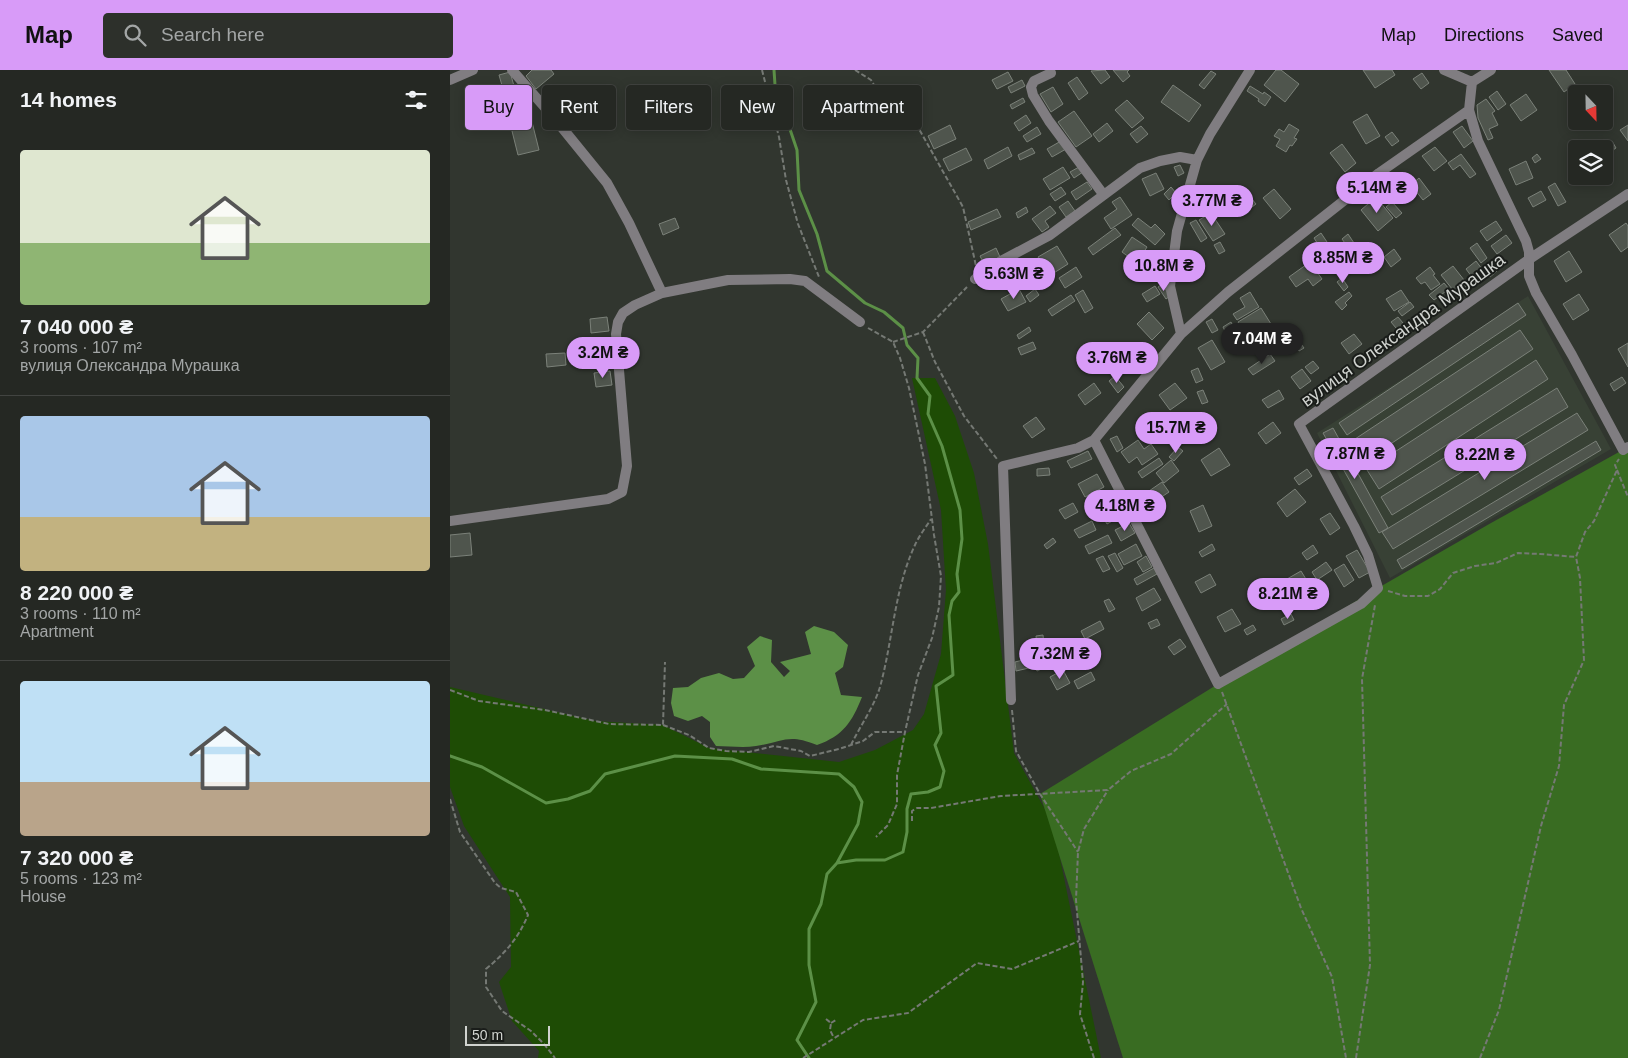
<!DOCTYPE html>
<html lang="en">
<head>
<meta charset="utf-8">
<style>
  :root { --surface:#252823; --page:#2d302b; --text:#f1f3f6; --muted:#a3a6a6; --line:#424441; --accent:#d89bf8 }
  body { margin:0; font-family:Helvetica,sans-serif; background:var(--page); color:var(--text); height:100vh; display:flex; flex-direction:column; font-size:19px; white-space:nowrap }
  * { box-sizing:border-box; margin:0 }
  p { font-size:16px; color:var(--muted) }
  .icon { flex:none; width:28px; height:28px; fill:none; stroke:currentColor; stroke-width:2; stroke-linecap:round; stroke-linejoin:round }
  .map { position:relative; flex:1; overflow:hidden }
  .sheet { display:flex; flex-direction:column; background:var(--surface); width:450px }
  .sheet>* { flex:none }
  .banner { position:absolute; left:15px; top:15px; width:475px; height:45px; display:flex; gap:10px }
  .needle { width:32px; rotate:158deg }
  .controls { position:absolute; left:1118px; top:15px; display:grid; gap:10px }
  .controls a { display:grid; place-items:center; width:45px; height:45px; border-radius:5px; background:var(--surface); box-shadow:0 2px 12px #0003,0 0 0 1px var(--line); font-size:25px }
  .scale { position:absolute; left:15px; bottom:12px; width:85px; box-sizing:border-box; padding-left:5px; border:2px solid #d0d3cf; border-top:0; font-size:14px; line-height:18px; white-space:nowrap; color:#d0d3cf; -webkit-text-stroke:4px #1a1d1a; paint-order:stroke }
  .price { position:absolute; translate:-50% -42px; padding:0 11px; border-radius:18px; background:var(--accent); color:#111; font-size:16px; line-height:32px; filter:drop-shadow(0 1px 2px #0008) }
  .price::after { content:''; position:absolute; left:50%; top:30px; width:15px; height:11px; margin-left:-8px; background:inherit; clip-path:polygon(0 0,100% 0,50% 100%) }
  .price.active { background:#222; color:#fff }
  ul { padding:0; list-style:none }
  li { display:grid; align-content:center; gap:10px; height:265px; padding:0 20px }
  li+li { border-top:1px solid var(--line) }
  li span { display:grid; place-items:center; height:155px; border-radius:5px; color:#555 }
  li>.icon { margin-inline-start:auto }
  span .icon { width:90px; height:90px; fill:#fffc; stroke-width:1 }
  li b { font-size:21px }
  h2 { display:flex; justify-content:space-between; align-items:center; height:60px; padding:0 20px; font-size:21px }
  .tag { padding:0 18px; border-radius:5px; background:var(--surface); box-shadow:0 2px 12px #0003,0 0 0 1px var(--line); font-size:18px; line-height:45px }
  .tag.active { background:var(--accent); color:#111 }
  header { display:flex; align-items:center; gap:30px; box-sizing:border-box; height:70px; padding:0 25px; background:var(--accent); color:#111 }
  header strong { font-size:24px }
  nav { display:flex; gap:28px; margin-inline-start:auto; font-size:18px }
  .search { width:350px; height:45px; background:var(--page); display:flex; align-items:center; gap:12px; box-sizing:border-box; padding:0 18px; border-radius:5px; color:var(--muted); font-size:19px }
  main { display:flex; flex:1; min-height:0 }
  .map>svg:first-child { display:block }
</style>
</head>
<body>
<header>
<strong>Map</strong>
<div class="search"><svg class="icon" aria-label="search" viewBox="0 0 24 24"><circle cx="10" cy="10" r="6"/><path d="M15 15l6 6"/></svg>Search here</div>
<nav><a>Map</a><a>Directions</a><a>Saved</a></nav>
</header>
<main>
<section class="sheet">
<h2>14 homes<svg class="icon" aria-label="filters" viewBox="0 0 24 24"><path d="M4 7h16M4 17h16"/><circle cx="9" cy="7" r="2"/><circle cx="15" cy="17" r="2"/></svg></h2>
<ul>
<li><span style="background:linear-gradient(#dfe7d0 60%,#8fb573 0)"><svg class="icon" aria-label="home" viewBox="0 0 24 24"><path d="M3 11l9-7 9 7M6 9v11h12V9"/></svg></span><div><b>7 040 000 ₴</b><p>3 rooms · 107 m²</p><p>вулиця Олександра Мурашка</p></div></li>
<li><span style="background:linear-gradient(#a9c7e8 65%,#c2b280 0)"><svg class="icon" aria-label="home" viewBox="0 0 24 24"><path d="M3 11l9-7 9 7M6 9v11h12V9"/></svg></span><div><b>8 220 000 ₴</b><p>3 rooms · 110 m²</p><p>Apartment</p></div></li>
<li><span style="background:linear-gradient(#bfe0f5 65%,#b9a48a 0)"><svg class="icon" aria-label="home" viewBox="0 0 24 24"><path d="M3 11l9-7 9 7M6 9v11h12V9"/></svg></span><div><b>7 320 000 ₴</b><p>5 rooms · 123 m²</p><p>House</p></div></li>
</ul>
</section>
<div class="map">
<svg width="1178" height="988" viewBox="0 0 1178 988">
  <rect width="100%" height="100%" fill="#31362f"/>
  <path fill="#384135" d="M1078,226L1161,379L940,508L867,363L973,296Z"/>
  <path fill="#1e4c05" d="M462,308H485L505,346L524,403L538,474L564,683L603,754L651,988H88L89,981L62,951L49,912L61,897L60,827L14,756L0,717V617L145,651L213,655L259,678L389,692L425,680L463,660L474,644L491,584L496,520L491,440Z"/>
  <path fill="#396c22" d="M1178,377V988H673L590,724L768,614L928,518L1041,453Z"/>
  <path fill="#5c9047" d="M364,556L384,562L398,575L393,597L385,603L391,625L412,627C402,652 393,666 367,675C337,663 334,672 306,676C293,678 279,676 266,676L260,667V652L252,646L238,651L224,646L221,633L223,618L238,617L251,608L269,603L283,609L294,608L305,596L297,577L310,566L322,570L321,592L334,607L340,601L330,592L361,584L355,562Z"/>
  <g fill="none" stroke-linecap="round" stroke-linejoin="round">
    <path stroke="#5c9047" stroke-width="3" d="M324,0L325,15L347,80L349,120L367,164L377,201L415,233L434,242L453,258L457,275L468,288L467,308L480,326L478,344L492,376L510,440L512,469L507,504L509,522L502,531L499,545L503,605L486,616L491,663L485,675L494,701L490,717L478,722L461,724L457,739V762L453,782L435,790H406L387,793L377,804L371,834L359,859V895L366,932L347,970L359,988
      M0,686L32,697L96,733L118,729L140,721L155,704L225,686L282,689L311,699L389,704L404,717L412,732L408,754L387,793"/>
  </g>
  <path fill="#4f554d" stroke="#7b8179" d="M82,0H101L104,4L86,19L76,6Z
    M655,0L660,7L651,14L641,1Z
    M663,0H679L677,2L680,6L673,12Z
    M826,0H831L849,14L835,32L814,15Z
    M913,0H942L945,5L925,18Z
    M1099,0H1116L1125,14L1114,22Z
    M761,1L766,4L754,19L749,15Z
    M60,2L64,16L53,19L49,5Z
    M558,2L563,11L547,19L542,10Z
    M972,3L979,13L971,19L963,9Z
    M627,7L638,23L629,30L618,13Z
    M572,10L575,16L561,23L558,17Z
    M723,15L751,35L739,52L711,32Z
    M800,16L813,24L814,22L821,27L815,36L808,31L809,29L797,21Z
    M603,17L613,34L601,42L590,24Z
    M39,19L43,31L33,35L29,22Z
    M127,21L142,39L126,52L111,34Z
    M1047,21L1056,34L1048,40L1039,27Z
    M1076,24L1087,40L1071,51L1060,35Z
    M573,28L575,32L562,39L560,35Z
    M74,29L79,47L43,58L38,39L47,36L50,46L55,44L53,35Z
    M1036,29L1045,41L1042,43L1048,55L1039,59L1043,68L1038,70L1028,48L1027,35Z
    M677,30L694,48L682,58L665,40Z
    M624,41L642,66L626,77L608,52Z
    M917,44L930,66L916,74L903,52Z
    M576,45L581,53L569,61L564,53Z
    M82,52L89,80L68,85L61,57Z
    M657,53L663,61L649,72L643,64Z
    M839,54L849,60L844,68L847,69L842,76L840,75L836,82L826,76L830,69L824,66L829,59L834,62Z
    M500,55L506,69L484,79L478,66Z
    M1178,55V71L1170,60Z
    M691,56L698,64L687,73L680,64Z
    M1012,56L1023,71L1014,78L1003,62Z
    M587,57L591,64L577,72L573,66Z
    M942,62L949,71L942,76L935,67Z
    M611,71L616,79L602,87L597,79Z
    M1162,71L1166,78L1154,86V79H1150Z
    M892,74L906,93L895,102L880,83Z
    M558,77L562,86L538,99L534,90Z
    M985,77L997,91L984,101L972,86Z
    M516,78L522,90L499,101L493,89Z
    M582,78L585,83L570,90L568,85Z
    M1011,84L1026,104L1020,108L1010,95L1003,100L998,93Z
    M1087,84L1091,89L1085,93L1082,88Z
    M1076,91L1083,108L1066,115L1059,99Z
    M730,95L734,103L728,106L724,97Z
    M613,97L620,108L600,120L593,109Z
    M629,97L633,102L624,108L620,102Z
    M706,103L714,119L700,126L692,109Z
    M969,108L981,124L973,130L961,115Z
    M946,111L955,122L948,128L939,116Z
    M637,112L642,119L626,130L621,122Z
    M1105,113L1116,132L1108,136L1098,117Z
    M611,117L616,124L605,131L600,124Z
    M721,117L726,123L719,130L714,124Z
    M824,119L841,139L830,149L813,128Z
    M1091,121L1096,130L1083,137L1078,128Z
    M788,123L793,129L778,141L773,135Z
    M670,127L682,145L661,159L654,148L667,139L662,132Z
    M926,127L943,148L928,161L911,140Z
    M801,128L806,134L794,143L789,137Z
    M618,131L625,141L616,147L609,137Z
    M942,132L952,143L946,148L936,137Z
    M600,136L606,143L595,151L599,157L592,162L582,149Z
    M576,137L578,142L568,148L566,143Z
    M547,139L551,147L521,160L518,152Z
    M761,143L775,164L763,171L749,150Z
    M225,148L229,158L213,165L209,154Z
    M688,148L701,158L705,154L715,164L705,175L682,155Z
    M746,150L757,168L751,172L740,153Z
    M1046,151L1052,160L1037,171L1030,161Z
    M1176,153L1178,156V177L1171,182L1159,165Z
    M665,158L671,165L643,185L638,178Z
    M871,163L881,178L873,182L864,168Z
    M898,164L908,179L902,183L892,169Z
    M1056,165L1062,173L1047,184L1041,176Z
    M682,167L697,177L687,193L672,182Z
    M770,172L775,181L769,184L764,175Z
    M1027,173L1037,188L1031,193L1020,178Z
    M607,176L618,194L599,206L588,187Z
    M546,178L550,187L534,194L530,186Z
    M944,179L951,189L941,197L934,187Z
    M1119,181L1132,202L1116,212L1104,191Z
    M1026,191L1035,203L1025,211L1016,199Z
    M860,192L872,209L863,216L858,209L846,217L839,207Z
    M1003,196L1018,215L1006,224L991,205Z
    M1043,196L1047,201L1040,207L1036,201Z
    M626,197L632,207L615,218L609,208Z
    M980,197L985,204L983,205L990,214L981,220L975,212L971,214L966,208Z
    M892,208L898,217L894,221L887,212Z
    M994,213L999,219L984,230L979,225Z
    M712,214L720,226L716,229L708,217Z
    M705,216L710,224L697,232L692,224Z
    M569,219L576,232L558,241L551,229Z
    M585,219L589,225L580,232L576,226Z
    M633,220L643,238L635,243L625,225Z
    M951,220L959,232L944,241L936,229Z
    M800,222L809,237L787,250L783,244L795,237L790,228Z
    M899,222L902,226L895,233L897,235L892,240L885,232Z
    M1129,224L1139,240L1123,250L1113,234Z
    M621,225L625,231L602,246L598,240Z
    M960,232L964,237L952,246L948,241Z
    M1068,233L1076,245L897,365L889,353Z
    M811,238L821,254L798,268L788,252Z
    M699,242L714,258L702,270L687,254Z
    M157,247L159,261L141,263L140,249Z
    M948,247L958,259L951,264L941,252Z
    M762,249L768,260L762,263L756,252Z
    M781,252L786,262L778,267L773,257Z
    M579,257L581,261L569,269L567,265Z
    M1070,260L1083,279L915,391L902,371Z
    M828,264L834,275L819,283L813,272Z
    M904,264L912,274L899,284L891,273Z
    M846,267L854,278L849,281L846,278L839,283L835,278L842,272L841,270Z
    M762,270L775,292L761,300L748,278Z
    M583,272L586,279L571,285L568,278Z
    M1178,273V297L1168,279Z
    M697,274L700,278L694,282L691,278Z
    M115,283L116,295L97,297L96,284Z
    M820,284L825,291L803,305L798,299Z
    M680,285L684,292L672,301L667,293Z
    M1086,290L1098,309L929,419L917,400Z
    M863,291L869,298L861,304L855,297Z
    M748,298L753,310L746,313L741,301Z
    M852,299L861,311L850,319L841,307Z
    M160,301L162,315L146,317L144,303Z
    M665,306L674,317L668,323L659,311Z
    M1172,307L1176,313L1164,321L1160,314Z
    M644,313L651,323L635,335L628,325Z
    M725,313L737,328L720,340L709,325Z
    M1107,318L1118,337L942,445L931,427Z
    M753,320L758,332L752,334L747,322Z
    M829,320L834,329L818,338L812,330Z
    M1127,343L1138,360L943,479L932,462Z
    M586,347L595,359L582,368L573,356Z
    M712,351L719,360L714,364L707,354Z
    M761,351L764,356L752,364L749,359Z
    M823,352L831,363L816,374L808,363Z
    M883,358L938,458L929,463L873,363Z
    M667,366L673,378L667,382L660,369Z
    M688,370L694,379L701,374L708,384L692,395L687,387L679,393L671,382Z
    M1146,371L1151,380L952,499L947,490Z
    M728,377L733,381L724,391L719,387Z
    M769,378L780,395L761,406L751,390Z
    M638,381L642,389L621,398L617,391Z
    M709,388L713,394L692,408L688,402Z
    M721,390L729,401L714,413L706,403Z
    M599,398L600,405L587,406V399Z
    M857,399L862,406L849,415L844,408Z
    M647,404L654,417L635,427L628,414Z
    M712,412L719,422L695,438L689,428Z
    M845,419L856,432L837,447L827,433Z
    M664,422L667,429L650,438L646,430Z
    M668,431L671,437L652,447L648,441Z
    M623,433L628,442L615,449L609,440Z
    M753,435L762,456L749,462L740,441Z
    M672,439L675,444L657,454L654,449Z
    M880,443L890,458L880,465L870,449Z
    M642,451L646,460L629,468L624,460Z
    M679,453L685,463L671,471L665,460Z
    M20,463L22,485L0,487V465Z
    M658,465L662,473L639,484L635,476Z
    M603,468L606,472L597,479L594,475Z
    M686,474L692,486L674,495L668,484Z
    M762,474L765,480L752,487L749,482Z
    M863,475L868,483L857,490L852,483Z
    M907,480L920,502L909,508L896,486Z
    M665,483L673,498L667,502L658,486Z
    M653,486L660,499L653,502L646,489Z
    M696,486L702,497L693,502L687,492Z
    M876,492L882,500L867,510L862,502Z
    M894,494L904,510L894,517L884,500Z
    M704,498L707,504L687,515L684,509Z
    M851,501L862,519L847,527L837,509Z
    M760,504L766,515L751,523L745,512Z
    M871,517L876,525L867,531L862,523Z
    M704,518L711,530L692,541L686,528Z
    M815,520L823,534L814,539L806,525Z
    M659,529L665,539L659,542L654,531Z
    M782,539L791,554L775,562L767,547Z
    M841,544L844,550L834,555L831,549Z
    M707,549L710,555L701,559L698,553Z
    M650,551L654,559L635,569L631,561Z
    M803,555L806,560L797,565L794,560Z
    M593,565L594,576L587,577L586,566Z
    M605,569L608,575L601,578L598,573Z
    M730,569L736,577L724,585L718,577Z
    M594,585L600,595L587,601L582,591Z
    M577,589L579,598L566,601L565,592Z
    M613,600L620,613L607,620L600,607Z
    M641,602L645,610L628,619L624,611Z"/>
  <g fill="none" stroke-linecap="round" stroke-linejoin="round">
    <path stroke="#757974" stroke-width="2" stroke-dasharray="5 2.5" stroke-linecap="butt" d="M312,0L329,67L336,110L348,154L369,207
      M405,0L421,10L434,32L469,59L513,137L526,196
      M418,258L443,272L450,288L459,318L475,394L484,465L491,506L489,537L482,568L468,605L455,662L447,705V734L438,755L426,767
      M473,262L485,292L514,346L547,389
      M443,272L473,262L517,217
      M1167,400L1178,427
      M938,521L955,526H978L990,519L1003,503L1025,496L1046,493L1068,483L1090,484L1126,487
      M0,620L29,631L95,640L159,654L213,655L215,592
      M772,622L851,838L882,907L896,988
      M562,640L566,681L590,724L628,782
      M213,655L239,665L259,678L276,681L299,682L324,676L351,681L360,686L389,679L413,671L425,662H455
      M401,675C410,656 424,637 430,617C443,570 444,520 465,475C469,466 476,457 481,449
      M0,729L10,762L45,813L51,818L66,822L78,845C68,869 55,883 36,899V917L52,941L81,961L94,974L105,988
      M462,751V741L467,738H481L551,726L658,720L681,701L721,684L777,634
      M376,949L381,953L380,960L384,968
      M381,953L386,950
      M353,988L413,950L458,943L527,893L562,899L629,871
      M644,988L630,944L633,912L626,830L628,782L634,759L658,720
      M906,988L920,895L912,609L925,535
      M1030,988L1049,940L1091,756L1109,696L1114,635L1134,590L1130,508L1126,487L1135,462L1144,451L1167,400L1165,395L1169,389"/>
    <path stroke="#807d81" stroke-width="10" d="M62,0L105,49L157,113L179,153L212,223
      M994,0L1022,12
      M601,3L584,11L581,17L583,25L599,51L653,124
      M0,10L23,0
      M1022,12L1019,40L1028,71L1076,171L1079,182V206L1086,223L1122,285L1173,380L1178,377
      M1022,12L1041,0
      M525,209L551,191L600,165L690,98L710,91L730,87L747,90
      M731,264L720,216L727,161L747,90L760,64L800,0
      M644,370L768,614L911,534L928,518L918,485L904,456L849,354L1078,190L1178,124
      M0,451L158,429L172,422L177,396L166,264L168,252L173,243L185,235L212,223L278,210L340,209L355,211L410,252
      M561,630L553,396L628,378L644,370L731,264L778,222L929,103L1019,40"/>
  </g>
  <g text-anchor="middle" stroke-width="4" stroke-linejoin="round" paint-order="stroke">
    <g font-size="18" fill="#d0d3cf" stroke="#1a1d1a">
      <text transform="translate(953 260) rotate(-36)" y="6">вулиця Олександра Мурашка</text>
    </g>
  </g>
</svg>
<div class="controls">
<a><svg class="needle" viewBox="-14 -14 28 28"><path d="M0-13l5 13h-10z" fill="#e53935"/><path d="M0 13l5-13h-10z" fill="#a3a6a6"/></svg></a>
<a><svg class="icon" aria-label="layers" viewBox="0 0 24 24"><path d="M12 4l9 5-9 5-9-5zM3 14l9 5 9-5"/></svg></a>
</div>
<div class="scale">50 m</div>
<b class="price" style="left:927px;top:144px">5.14M ₴</b>
<b class="price" style="left:762px;top:157px">3.77M ₴</b>
<b class="price" style="left:893px;top:214px">8.85M ₴</b>
<b class="price" style="left:714px;top:222px">10.8M ₴</b>
<b class="price" style="left:564px;top:230px">5.63M ₴</b>
<b class="price active" style="left:812px;top:295px">7.04M ₴</b>
<b class="price" style="left:153px;top:309px">3.2M ₴</b>
<b class="price" style="left:667px;top:314px">3.76M ₴</b>
<b class="price" style="left:726px;top:384px">15.7M ₴</b>
<b class="price" style="left:905px;top:410px">7.87M ₴</b>
<b class="price" style="left:1035px;top:411px">8.22M ₴</b>
<b class="price" style="left:675px;top:462px">4.18M ₴</b>
<b class="price" style="left:838px;top:550px">8.21M ₴</b>
<b class="price" style="left:610px;top:610px">7.32M ₴</b>
<div class="banner">
<a class="tag active">Buy</a>
<a class="tag">Rent</a>
<a class="tag">Filters</a>
<a class="tag">New</a>
<a class="tag">Apartment</a>
</div>
</div>
</main>
</body>
</html>
